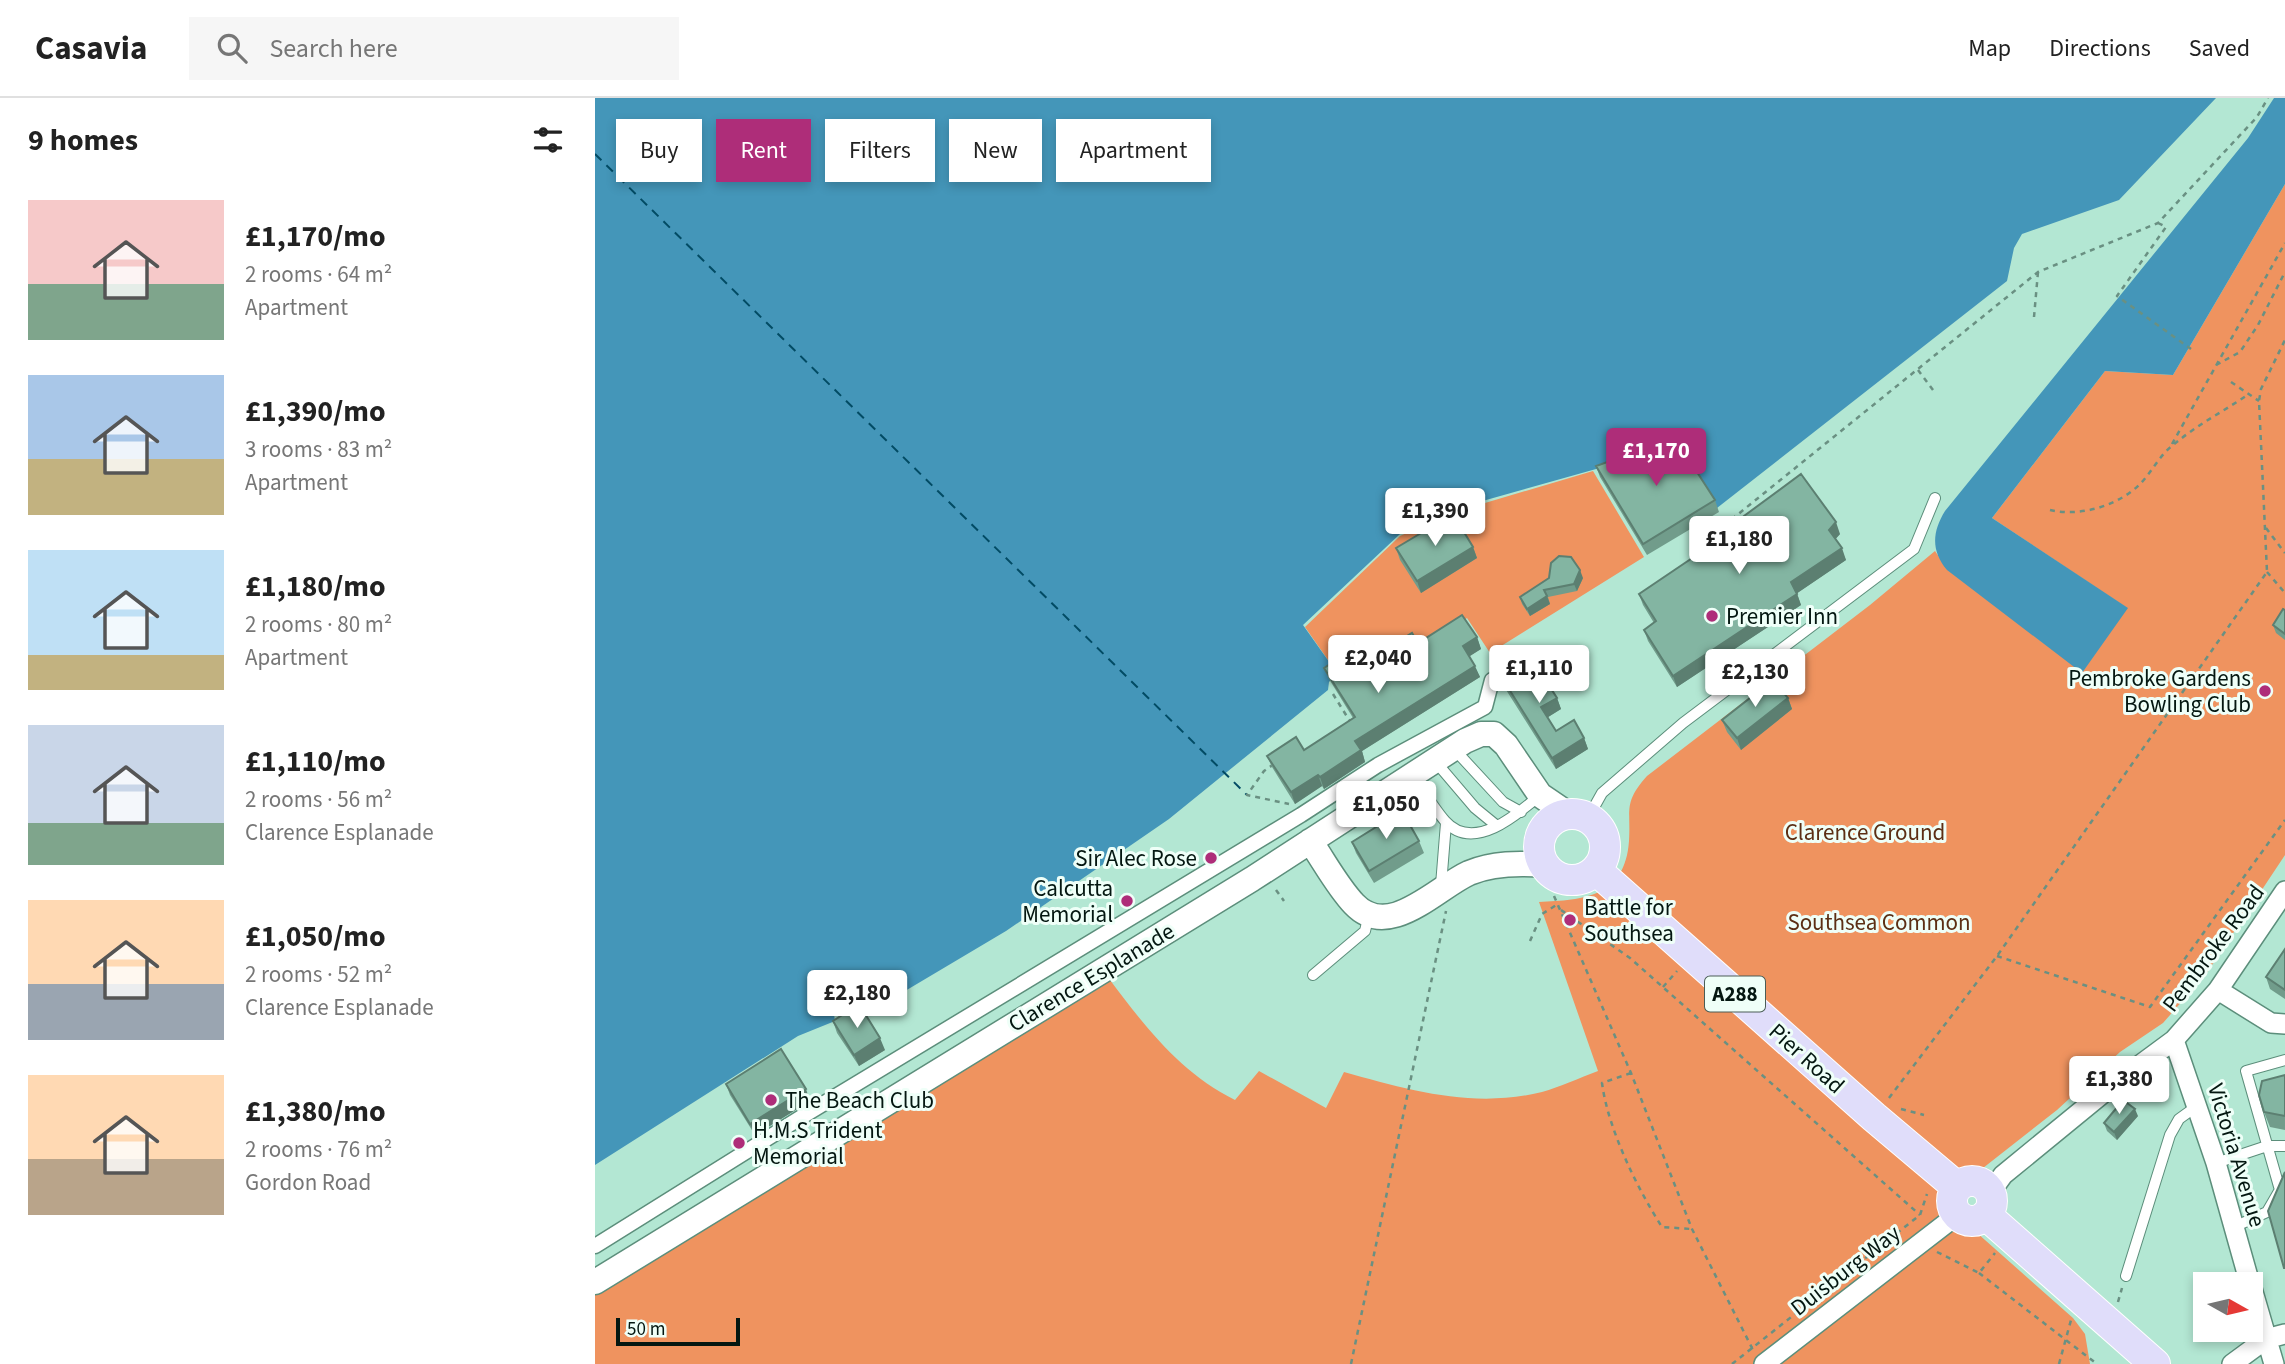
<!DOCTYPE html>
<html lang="en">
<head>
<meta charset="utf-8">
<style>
  :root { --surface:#fff; --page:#f6f6f6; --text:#222; --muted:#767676; --line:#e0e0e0; --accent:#ae2d79 }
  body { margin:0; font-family:"Source Sans 3",sans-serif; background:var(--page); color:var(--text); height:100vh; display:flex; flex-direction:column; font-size:26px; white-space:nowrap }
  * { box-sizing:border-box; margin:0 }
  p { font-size:23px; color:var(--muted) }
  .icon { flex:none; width:38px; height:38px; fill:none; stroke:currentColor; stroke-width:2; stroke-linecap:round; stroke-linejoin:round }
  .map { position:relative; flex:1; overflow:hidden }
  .drawer { display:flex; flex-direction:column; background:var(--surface); width:595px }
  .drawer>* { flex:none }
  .guide { position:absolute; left:21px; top:21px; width:665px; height:63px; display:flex; gap:14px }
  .needle { width:46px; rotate:98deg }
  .controls { position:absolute; left:1598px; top:1174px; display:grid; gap:14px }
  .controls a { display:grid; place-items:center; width:70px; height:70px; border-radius:0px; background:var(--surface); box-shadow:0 4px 10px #0003; font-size:35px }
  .scale { position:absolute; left:21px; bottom:18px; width:124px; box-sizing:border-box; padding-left:7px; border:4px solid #041711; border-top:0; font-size:19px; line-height:24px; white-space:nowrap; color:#041711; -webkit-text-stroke:5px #effff8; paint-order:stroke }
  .price { position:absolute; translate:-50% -60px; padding:0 16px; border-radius:7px; background:#fff; color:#222; font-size:23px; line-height:46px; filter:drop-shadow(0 2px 4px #0008) }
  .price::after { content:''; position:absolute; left:50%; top:42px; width:21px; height:16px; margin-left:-10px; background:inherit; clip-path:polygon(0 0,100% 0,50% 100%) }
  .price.active { background:var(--accent); color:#fff }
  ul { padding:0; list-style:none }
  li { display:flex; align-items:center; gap:21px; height:175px; padding:0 28px }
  li span { display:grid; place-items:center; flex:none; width:196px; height:140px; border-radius:0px; color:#555 }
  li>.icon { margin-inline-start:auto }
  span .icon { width:84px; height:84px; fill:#fffc; stroke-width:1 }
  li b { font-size:30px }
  h2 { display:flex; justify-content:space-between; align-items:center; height:84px; padding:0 28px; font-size:30px }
  .pill { padding:0 24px; border-radius:0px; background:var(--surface); box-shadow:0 4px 10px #0003; font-size:24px; line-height:63px }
  .pill.active { background:var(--accent); color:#fff }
  header { display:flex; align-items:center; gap:42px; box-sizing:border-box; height:98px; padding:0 35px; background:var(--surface); border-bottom:2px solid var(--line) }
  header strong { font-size:33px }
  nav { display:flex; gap:38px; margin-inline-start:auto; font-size:24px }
  .search { width:490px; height:63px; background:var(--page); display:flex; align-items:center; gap:18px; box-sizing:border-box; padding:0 24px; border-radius:0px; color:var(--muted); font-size:26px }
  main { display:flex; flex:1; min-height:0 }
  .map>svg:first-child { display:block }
</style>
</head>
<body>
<header>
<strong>Casavia</strong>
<div class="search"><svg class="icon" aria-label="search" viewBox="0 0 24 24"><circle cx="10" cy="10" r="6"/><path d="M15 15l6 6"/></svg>Search here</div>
<nav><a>Map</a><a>Directions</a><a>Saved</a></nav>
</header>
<main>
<section class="drawer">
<h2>9 homes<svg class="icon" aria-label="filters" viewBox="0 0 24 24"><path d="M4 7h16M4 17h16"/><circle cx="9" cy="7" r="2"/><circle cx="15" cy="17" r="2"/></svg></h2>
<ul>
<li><span style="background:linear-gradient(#f6c9c9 60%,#7fa58c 0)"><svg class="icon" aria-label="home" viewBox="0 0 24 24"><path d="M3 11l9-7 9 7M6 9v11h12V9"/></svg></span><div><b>£1,170/mo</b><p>2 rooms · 64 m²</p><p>Apartment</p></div></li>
<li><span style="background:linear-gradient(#a9c7e8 60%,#c2b280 0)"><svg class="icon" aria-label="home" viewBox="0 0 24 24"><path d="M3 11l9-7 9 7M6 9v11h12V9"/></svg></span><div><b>£1,390/mo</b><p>3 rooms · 83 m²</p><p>Apartment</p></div></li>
<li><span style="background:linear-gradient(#bfe0f5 75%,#c2b280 0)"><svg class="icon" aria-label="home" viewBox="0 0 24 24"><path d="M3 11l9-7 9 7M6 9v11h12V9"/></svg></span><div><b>£1,180/mo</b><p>2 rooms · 80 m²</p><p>Apartment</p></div></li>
<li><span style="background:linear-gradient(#c9d6e8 70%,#7fa58c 0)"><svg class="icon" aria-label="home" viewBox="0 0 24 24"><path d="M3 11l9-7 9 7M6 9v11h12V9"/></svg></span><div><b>£1,110/mo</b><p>2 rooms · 56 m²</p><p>Clarence Esplanade</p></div></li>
<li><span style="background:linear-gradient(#ffd9b3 60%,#9aa5b1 0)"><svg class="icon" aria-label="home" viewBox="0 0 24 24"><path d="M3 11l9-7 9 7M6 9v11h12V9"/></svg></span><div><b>£1,050/mo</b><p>2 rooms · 52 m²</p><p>Clarence Esplanade</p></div></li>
<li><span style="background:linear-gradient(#ffd9b3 60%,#b9a48a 0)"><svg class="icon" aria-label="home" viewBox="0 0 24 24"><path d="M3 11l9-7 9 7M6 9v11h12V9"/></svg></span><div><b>£1,380/mo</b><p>2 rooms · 76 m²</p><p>Gordon Road</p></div></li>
</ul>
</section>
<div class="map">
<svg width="1690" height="1266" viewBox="0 0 1690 1266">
  <rect width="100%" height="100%" fill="#b3e7d3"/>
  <path fill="#ef935f" d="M1690,86V757L1611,876L1568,925L1525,954L1462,1012L1346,1103L1478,1220L1490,1236L1495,1266H0V1194L515,882C551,930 586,975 640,1002L664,973L731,1010L749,974C814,992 878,1011 947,994C965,989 984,980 1003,973L944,804C989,802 1030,799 1034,743C1036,711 1028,705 1052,678L1275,507L1340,453L1353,472L1487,574L1532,510L1397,420L1510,273L1578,277Z
    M998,373L1049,459L895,555L872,520L827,550L742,575L710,529L805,438L853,416Z"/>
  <path fill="#4496b9" d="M0,0H1621L1524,102L1427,136L1419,150L1412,183L1122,410L1083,348L852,413L805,436L708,527L742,575L734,584L733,592L574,721L411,833L268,918L255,907L239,916L240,923L203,938L0,1067Z
    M1679,0H1690V86L1578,277L1510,273L1397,420L1533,510L1487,575L1352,472C1336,453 1337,434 1350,413L1653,40Z"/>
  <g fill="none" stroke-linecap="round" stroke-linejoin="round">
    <path stroke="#024b64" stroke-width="2" stroke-dasharray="9 7" stroke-linecap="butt" d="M0,56L652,697"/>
    <defs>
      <path id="service" d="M859,651L908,704L926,714
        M840,663L880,710L902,728
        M818,677C828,692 838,709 850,723C878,755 922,717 945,697
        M993,720L1007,695L1088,625L1319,451L1340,400
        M846,787L851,725
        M718,877L770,833L774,816
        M1621,1065L1672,1048H1690
        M1685,1092L1651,973L1690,962
        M1639,1129L1672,1114L1690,1083
        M1531,1178L1575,1037L1584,1021L1602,1008"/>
      <path id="pedestrian" d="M0,1148L213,1015L706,717L783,667L890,609L897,582"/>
      <path id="minor" d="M1623,892L1676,925L1690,926
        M1579,942L1621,1065L1655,1186
        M1395,1095L1408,1077L1518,987L1579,942L1623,892L1690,793
        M1656,1187L1679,1266
        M1169,1266L1362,1117
        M1637,1266L1671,1241L1690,1236"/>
      <path id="tertiary" d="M715,743C729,763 742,788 759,806C794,843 841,790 874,775C898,765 924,765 949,767
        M0,1184L657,781L870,643L886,636H899L911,647L945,697L973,716"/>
      <path id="primary" d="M944 749a33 33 0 1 1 66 0a33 33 0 1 1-66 0Z
        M1001,772L1279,1019L1362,1089
        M1357 1103a20 20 0 1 1 40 0a20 20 0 1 1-40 0Z
        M1391,1117L1560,1266"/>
    </defs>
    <use href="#service" stroke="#5c8e7b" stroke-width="12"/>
    <use href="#pedestrian" stroke="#5c8e7b" stroke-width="17"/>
    <use href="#minor" stroke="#5c8e7b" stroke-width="22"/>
    <use href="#tertiary" stroke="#5c8e7b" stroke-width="27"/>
    <use href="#primary" stroke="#fff" stroke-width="32"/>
    <path stroke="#6a9082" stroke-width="2.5" stroke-dasharray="5 5" stroke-linecap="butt" d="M1563,125L1571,129L1522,198L1596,251
      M1439,219L1443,174
      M1621,267L1645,254L1663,227L1690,174
      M1323,272L1341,296
      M1636,284L1664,303
      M1577,346L1690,145
      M1455,412C1485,419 1523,408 1545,386C1557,374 1564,358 1577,348C1600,328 1629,313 1654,296
      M1671,430L1690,455
      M1121,434L1443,174L1563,125L1662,19L1673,0
      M1672,474L1690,495
      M738,596L756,625
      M679,666L669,673L652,697L694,706
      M681,792L689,803
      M959,798L1036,975L1097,1131L1157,1250L1161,1249
      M966,812L1035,860L1325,1117
      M935,843L947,816L963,806
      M1402,858L1555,909L1690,722
      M1068,889L1082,873
      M1036,975L1007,985C1013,1031 1042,1090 1067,1129L1096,1131
      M1294,1000L1402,858L1672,474L1664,303L1666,291L1690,242
      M1306,1011L1329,1017
      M1342,1154L1384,1175L1400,1155
      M1384,1175L1502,1266
      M1523,1204L1527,1190
      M756,1266L851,813
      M1137,1266L1316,1124L1325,1117L1332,1096
      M1464,1266L1476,1222"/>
    <use href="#service" stroke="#fff" stroke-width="10"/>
    <use href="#pedestrian" stroke="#fff" stroke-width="14"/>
    <use href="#minor" stroke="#fff" stroke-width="19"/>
    <use href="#tertiary" stroke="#fff" stroke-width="24"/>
    <use href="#primary" stroke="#e0ddfa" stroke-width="30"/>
  </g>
  <path fill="#719c8b" d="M1001,368L1120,402L1124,414L1052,457L1005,379Z
    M1149,418L1245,436L1240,441L1251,462L1202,495L1206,507L1082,589L1053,543L1049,532L1059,525L1048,507L1044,496L1151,424Z
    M878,449L882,460L826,495L805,462L801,450Z
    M988,480L982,493L953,499L955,506L935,518L927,506L925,499Z
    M1690,512V542L1681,535L1678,527Z
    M882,539L886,551L874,558L885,579L767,653L770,664L729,691L727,688L700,706L677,669L672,658L709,652L758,620L734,581L729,570L780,558Z
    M904,575L962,600L966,611L953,619L961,633L989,640L993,651L961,671L908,587Z
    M1193,600L1197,611L1146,652L1132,634L1127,622Z
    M824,743L829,755L779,785L761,755L757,744Z
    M1690,851V901L1675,891L1671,879Z
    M238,923L290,952L264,968L242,935Z
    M1690,977V1032L1675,1029L1669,1014Z
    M131,986L215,1003L160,1037L135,997Z
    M1543,1018L1522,1042L1512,1033L1509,1025Z"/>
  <path fill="#5c7f71" d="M1241,424L1245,436L1238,444L1234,432Z
    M878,449L882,460L826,495L822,483Z
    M1247,450L1251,462L1201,496L1196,484Z
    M985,472L988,480L982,493L979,486Z
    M1202,496L1206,507L1082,589L1078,578Z
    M952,498L955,506L935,518L932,511Z
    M882,539L886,551L872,560L868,548Z
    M880,568L885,579L767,653L770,664L729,691L725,679L760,643Z
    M962,600L966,611L950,621L946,609Z
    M1193,600L1197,611L1146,652L1142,640Z
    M989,640L993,651L961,671L957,660Z
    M723,677L727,688L700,706L696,694Z
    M285,940L290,952L264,968L259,957Z
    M211,991L215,1003L160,1037L155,1026Z
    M1540,1011L1543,1018L1522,1042L1519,1034Z"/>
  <path fill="#83b5a2" stroke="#5c7f71" stroke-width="2" d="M1080,340L1120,402L1048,446L1001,368Z
    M1206,376L1241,424L1234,432L1247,450L1196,484L1202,496L1078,578L1049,532L1061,523L1044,496L1152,423L1149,418Z
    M858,416L878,449L822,483L801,450Z
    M964,458L976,459L985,472L979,486L949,492L952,498L932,511L925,499L954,480L956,465Z
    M1688,511L1690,512V536L1678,527Z
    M867,517L882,539L868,548L880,568L760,643L766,652L725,679L723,677L696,694L672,658L701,639L709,652L760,619L729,570L771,543L780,558L817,535L823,545Z
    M933,555L962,600L946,609L961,633L979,622L989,640L957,660L904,575Z
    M1178,582L1193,600L1142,640L1127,622Z
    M807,713L824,743L774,773L757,744Z
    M1690,851V892L1671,879Z
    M264,906L285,940L259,957L238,923Z
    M186,951L211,991L155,1026L131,986Z
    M1690,977V1018L1669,1014L1664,997L1667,983Z
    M1528,1002L1540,1011L1519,1034L1509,1025Z
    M1690,1074V1170H1689L1673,1113Z"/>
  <g fill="#ae2d79" stroke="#effff8" stroke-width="2.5">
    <circle cx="1117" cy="518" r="7"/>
    <circle cx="1670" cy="593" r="7"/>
    <circle cx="616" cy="760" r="7"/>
    <circle cx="532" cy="803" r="7"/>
    <circle cx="975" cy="822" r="7"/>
    <circle cx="176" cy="1002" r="7"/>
    <circle cx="144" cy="1045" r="7"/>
  </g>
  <g text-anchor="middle" stroke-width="6" stroke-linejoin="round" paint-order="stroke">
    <rect fill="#effff8" stroke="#4a5d56" stroke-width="2" x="1110" y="878.5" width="60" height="35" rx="5"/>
    <g font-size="21" font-weight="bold" fill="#041711">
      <text x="1140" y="903">A288</text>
    </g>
    <g font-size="23" fill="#041711" stroke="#effff8" text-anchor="start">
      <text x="1131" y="526">Premier Inn</text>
      <text x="1656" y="588" text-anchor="end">Pembroke Gardens<tspan x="1656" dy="26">Bowling Club</tspan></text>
      <text x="602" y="768" text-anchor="end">Sir Alec Rose</text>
      <text x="518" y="798" text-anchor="end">Calcutta<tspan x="518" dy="26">Memorial</tspan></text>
      <text x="989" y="817">Battle for<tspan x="989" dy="26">Southsea</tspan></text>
      <text x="190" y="1010">The Beach Club</text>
      <text x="158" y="1040">H.M.S Trident<tspan x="158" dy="26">Memorial</tspan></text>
    </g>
    <g font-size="23" fill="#5c2f14" stroke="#effff8">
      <text x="1270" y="742">Clarence Ground</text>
      <text x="1284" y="832">Southsea Common</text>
    </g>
    <g font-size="23" fill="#041711" stroke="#effff8">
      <text transform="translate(1618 850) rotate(-53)" y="8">Pembroke Road</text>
      <text transform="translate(496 879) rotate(-31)" y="8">Clarence Esplanade</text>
      <text transform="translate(1212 960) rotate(42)" y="8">Pier Road</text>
      <text transform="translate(1642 1057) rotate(73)" y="8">Victoria Avenue</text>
      <text transform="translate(1250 1172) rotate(-38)" y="8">Duisburg Way</text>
    </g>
  </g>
</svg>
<div class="controls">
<a><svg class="needle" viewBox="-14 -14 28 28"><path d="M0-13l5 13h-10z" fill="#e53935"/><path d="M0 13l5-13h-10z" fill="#767676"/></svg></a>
</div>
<div class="scale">50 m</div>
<b class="price active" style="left:1061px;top:390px">£1,170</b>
<b class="price" style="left:840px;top:450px">£1,390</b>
<b class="price" style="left:1144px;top:478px">£1,180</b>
<b class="price" style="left:783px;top:597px">£2,040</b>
<b class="price" style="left:944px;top:607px">£1,110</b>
<b class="price" style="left:1160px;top:611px">£2,130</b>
<b class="price" style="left:791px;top:743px">£1,050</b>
<b class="price" style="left:262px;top:932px">£2,180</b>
<b class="price" style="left:1524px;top:1018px">£1,380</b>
<div class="guide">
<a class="pill">Buy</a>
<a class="pill active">Rent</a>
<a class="pill">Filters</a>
<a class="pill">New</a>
<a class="pill">Apartment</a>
</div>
</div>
</main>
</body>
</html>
